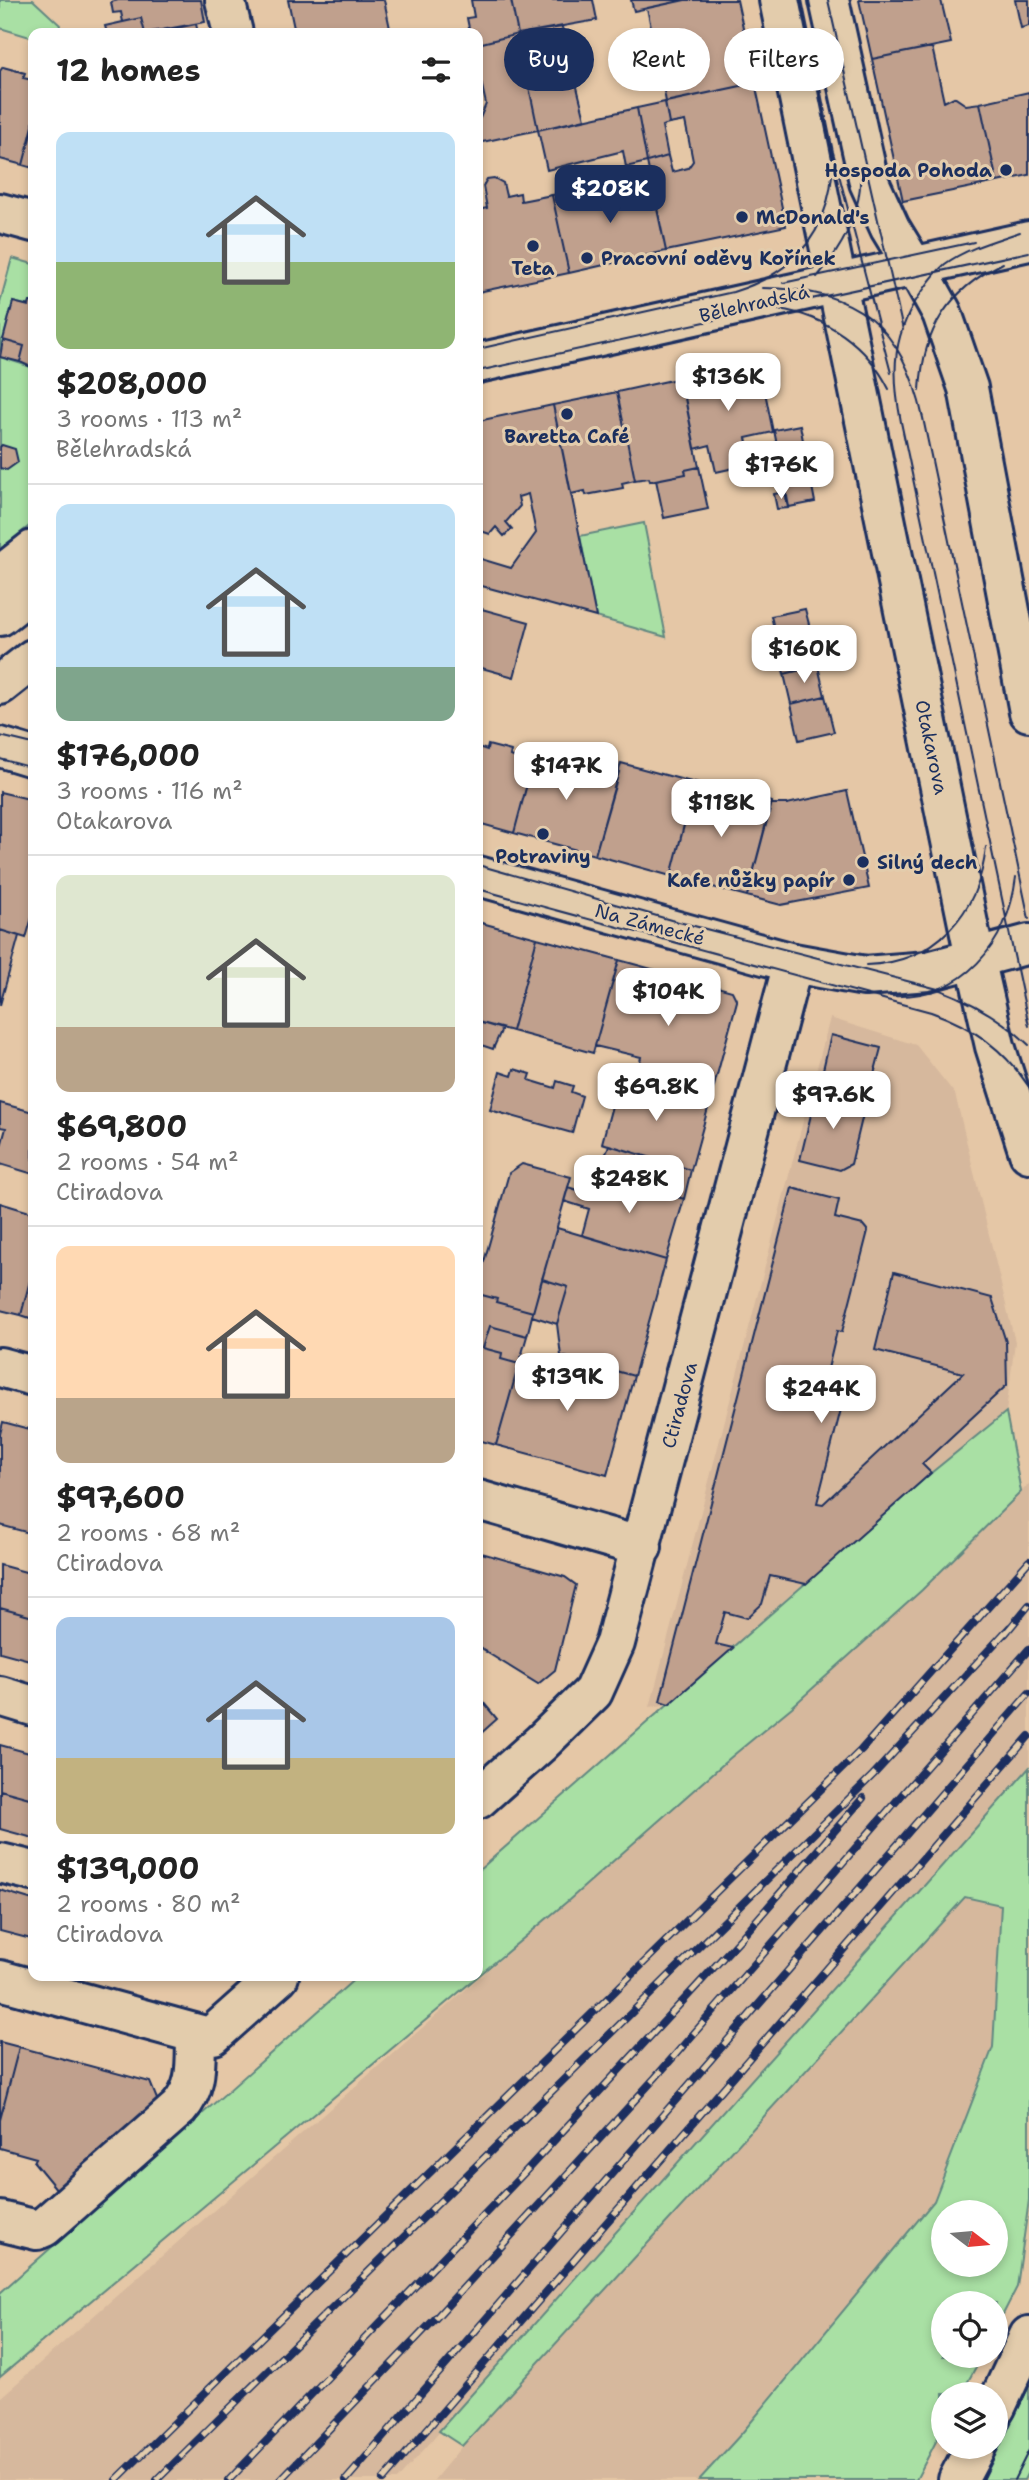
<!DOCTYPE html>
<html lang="en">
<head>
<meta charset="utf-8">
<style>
  :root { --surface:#fff; --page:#f2f2f2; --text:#222; --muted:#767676; --line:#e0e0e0; --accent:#1b2f5e }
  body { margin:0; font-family:"Shantell Sans",sans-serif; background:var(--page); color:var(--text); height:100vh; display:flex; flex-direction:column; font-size:26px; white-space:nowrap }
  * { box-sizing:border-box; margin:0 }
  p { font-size:23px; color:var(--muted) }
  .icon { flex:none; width:38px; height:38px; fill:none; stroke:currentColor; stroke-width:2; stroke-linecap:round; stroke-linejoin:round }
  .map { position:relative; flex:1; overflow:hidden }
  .sheet { position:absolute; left:28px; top:28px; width:455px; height:1953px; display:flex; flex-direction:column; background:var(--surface); border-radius:14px; box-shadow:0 4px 10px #0003 }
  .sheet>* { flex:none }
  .top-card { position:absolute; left:504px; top:28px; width:420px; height:63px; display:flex; gap:14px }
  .needle { width:46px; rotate:106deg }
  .buttons { position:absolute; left:931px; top:2200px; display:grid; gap:14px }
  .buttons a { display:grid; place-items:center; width:77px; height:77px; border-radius:50%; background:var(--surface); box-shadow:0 4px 10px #0003; font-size:35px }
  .price { position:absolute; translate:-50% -60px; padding:0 16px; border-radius:14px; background:#fff; color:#222; font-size:23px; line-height:46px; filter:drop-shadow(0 2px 4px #0008) }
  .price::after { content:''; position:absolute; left:50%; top:42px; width:21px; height:16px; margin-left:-10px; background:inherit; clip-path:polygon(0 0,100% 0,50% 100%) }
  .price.selected { background:var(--accent); color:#fff }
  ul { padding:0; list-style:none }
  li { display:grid; align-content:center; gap:14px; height:371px; padding:0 28px }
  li+li { border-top:2px solid var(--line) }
  li span { display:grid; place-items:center; height:217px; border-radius:14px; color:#555 }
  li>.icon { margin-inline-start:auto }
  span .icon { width:126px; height:126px; fill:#fffc; stroke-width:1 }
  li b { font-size:30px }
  h2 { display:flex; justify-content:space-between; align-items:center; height:84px; padding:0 28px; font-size:30px }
  .chip { padding:0 24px; border-radius:32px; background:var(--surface); box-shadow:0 4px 10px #0003; font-size:24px; line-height:63px }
  .chip.selected { background:var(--accent); color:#fff }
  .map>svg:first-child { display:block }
</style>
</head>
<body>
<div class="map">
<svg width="1029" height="2480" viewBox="0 0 1029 2480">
  <rect width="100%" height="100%" fill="#e5c7a6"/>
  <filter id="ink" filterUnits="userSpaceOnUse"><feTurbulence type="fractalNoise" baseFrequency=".0143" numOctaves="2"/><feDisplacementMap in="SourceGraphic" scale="14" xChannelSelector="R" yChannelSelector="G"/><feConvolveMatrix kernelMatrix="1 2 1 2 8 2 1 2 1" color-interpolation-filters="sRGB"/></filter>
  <g filter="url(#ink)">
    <path fill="#d6b89d" d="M830,1018L916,1045L955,1094L1015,1342L1006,1412L931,1473L670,1704L650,1707Z
      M1029,1484V1768L397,2480H0V2398L730,1758L792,1707L922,1590Z
      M964,1897L1001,1905L993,2047L934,2201L742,2433L699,2480H434L462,2446Z"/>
    <path fill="#a9e0a4" stroke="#628881" stroke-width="2" fill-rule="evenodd" d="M0,0H33L60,25L58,33H33V38L0,28Z
      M12,258L33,264V302H30L29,306L13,302L0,351V303Z
      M0,357L31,367L33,358V523L0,549Z
      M644,523L666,637L596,617L580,536Z
      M1006,1412L1021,1492L922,1590L792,1707L730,1758L569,1900L0,2377V2293L358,1976H478V1871L931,1473Z
      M1029,1768V2200L1017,2287L996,2328V2303H943V2356H982L961,2394H943V2428L916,2480H699L742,2433L934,2201L993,2047L1001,1905L965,1897L462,2446L439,2431ZM943,2212H996V2264H943Z
      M1029,2366V2470L1024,2480H973L990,2447L996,2446V2436Z"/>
    <path fill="#c0a08d" stroke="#1b2f5e" stroke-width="2" d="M118,0H201L205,22L145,33L141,18L123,22L121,12L113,13L111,2Z
      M288,0H384L391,33H295Z
      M471,0H511L518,34L478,44V33H470L467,18L474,17Z
      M511,0H593L597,20L518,34Z
      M631,0H685L634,11Z
      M685,0H737L755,83L666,102L661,74L656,75L652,53L656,52L647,8Z
      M859,0H941L951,43L872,59Z
      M1015,0H1029V26L1021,28Z
      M141,18L145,33H107L105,26Z
      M196,24L198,33H153Z
      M562,27L585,119L538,130L518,34Z
      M518,34L538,130L478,143V119L480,118L486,104L478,68V44Z
      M932,47L944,102L954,97L966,105L980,103L997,182L903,201L872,59Z
      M3,67L25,73L23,78L33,80V126L23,165L0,159V71Z
      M755,83L786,226L666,251L647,162L668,156L672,172L688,168L693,161L685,121L669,124L665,102Z
      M1029,92V175L997,182L980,103Z
      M665,102L669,124L662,126L668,156L647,162L637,108Z
      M637,108L647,162L626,167L623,151L547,170L538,130Z
      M33,126V168L23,165Z
      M494,178L503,183L506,196L520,193L521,201L552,195L569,273L478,292V210L487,208L483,186L487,179Z
      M651,179L666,251L569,273L552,195L558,194L560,199L610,188L609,185L631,180L632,183Z
      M13,302L29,306L30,302H33V358L31,367L20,362L24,346L3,340Z
      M3,340L24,346L20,362L0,357Z
      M759,362L773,432L746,438L752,464L716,472L710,445L695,449L681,378Z
      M681,378L699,467L685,470L686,474L650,481L649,478L635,480L617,392Z
      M617,392L635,480L622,483L623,488L586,495L585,491L571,494L553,405Z
      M553,405L568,478L596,617L478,585V558L511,568L536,533L528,494L518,497L520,506L506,522L512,529L504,536L496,527L490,534L481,531L478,543V421Z
      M800,425L815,502L789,507L774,430Z
      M2,445L15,449L18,462L7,470L0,468V447Z
      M699,467L708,509L664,518L656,480L686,474L685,470Z
      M785,492L788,508L777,509L774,494Z
      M478,608L529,622L514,677L478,667Z
      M805,609L810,628L776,636L771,616Z
      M810,628L814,647L780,655L776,636Z
      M814,647L818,666L784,674L780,655Z
      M818,666L825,696L791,704L784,674Z
      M825,696L834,732L799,740L791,704Z
      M488,745L511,751L510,756L533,762L514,833L478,823V747L487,750Z
      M536,750L619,772L595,855L514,833Z
      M621,763L695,783L671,876L595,855Z
      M695,782L772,802L747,896L671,876Z
      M847,791L869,888L781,905L747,896L771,804H787Z
      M0,792L33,800V914L26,938L0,930Z
      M478,922L537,938L512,1031L478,1022Z
      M0,930L19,936L0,1005Z
      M537,938L619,960L593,1053L512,1031Z
      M619,960L732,991L737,1001L710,1101L636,1080L641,1057L595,1046Z
      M478,1022L502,1029L493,1049L478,1044Z
      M831,1035L881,1048L871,1086L822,1074Z
      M514,1069L531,1074L529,1080L555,1088L557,1081L573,1086L571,1092L582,1096L572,1133L490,1110L500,1072L512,1076Z
      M822,1074L871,1086L866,1102L817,1090Z
      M620,1076L710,1101L691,1170L602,1143Z
      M817,1090L866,1102L851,1164L840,1170L800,1160Z
      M0,1103L33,1112V1174L0,1164V1150L6,1128L0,1127Z
      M609,1145L691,1170L684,1199L599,1173Z
      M522,1164L571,1177L533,1312L496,1302L497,1299L478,1294V1283L509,1173Z
      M599,1173L684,1199L666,1260L582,1235L589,1209L564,1201L568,1187L593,1195Z
      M792,1188L839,1200L835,1218L863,1225L868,1231L842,1332L837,1331L827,1373L843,1375L848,1382L817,1503L823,1504L963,1373L875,1350L894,1272L992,1298L1006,1342L1007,1385L922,1464L931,1473L806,1584L770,1576L762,1604L747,1618L725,1612L716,1644L733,1648L669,1704L660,1701Z
      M0,1203L33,1213V1269L21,1315L0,1310Z
      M557,1228L666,1260L634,1376L561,1356L557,1324L568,1287L542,1279Z
      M33,1269V1319L21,1315Z
      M542,1279L568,1287L557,1324L532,1316Z
      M478,1294L497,1299L496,1302L533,1312L527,1336L490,1326L483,1348L502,1353L501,1359L519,1364L496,1445L478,1440Z
      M490,1326L527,1336L519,1364L501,1359L502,1353L483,1348Z
      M561,1356L634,1376L607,1475L496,1445L519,1364L537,1369L539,1363L558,1369Z
      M3,1422L33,1430V1534L0,1525V1434Z
      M478,1552L565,1577L576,1585L555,1670L538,1684L478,1647Z
      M0,1565L33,1574V1617L0,1608Z
      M0,1608L33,1617V1661L0,1652Z
      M478,1696L497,1719L478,1736Z
      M0,1745L33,1754V1799L0,1790Z
      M0,1790L33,1799V1838L0,1829Z
      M0,1890L33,1900V1929L31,1939L0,1931Z
      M0,2042L19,2047L0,2120Z
      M19,2047L150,2082L161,2109L57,2190L34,2162L36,2158L0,2148V2120Z"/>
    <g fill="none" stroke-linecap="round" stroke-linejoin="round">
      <defs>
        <path id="minor" d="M225,0L233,33
          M0,213L33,222
          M478,363L1029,241
          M0,576L33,550
          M0,616L33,590
          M0,685L33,659
          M0,747L33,757
          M478,876L793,963L865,976L928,971L1029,944
          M0,1367L33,1376
          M478,1500L642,1547
          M0,1696L33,1706
          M478,1799L541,1743L593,1692L615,1643L793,963
          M0,1863L33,1871
          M0,1980L205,2036L213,2035L279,1976
          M0,2221L37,2230L44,2227L179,2108C199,2085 195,2063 196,2034"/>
        <path id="major" d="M779,0L975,958L995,1046L1029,1153
          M829,0L869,182L890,228L907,256L916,266L942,313L968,388L1029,712
          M996,2407L1029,2336
          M958,2480L976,2446"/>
      </defs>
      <use href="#minor" stroke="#1b2f5e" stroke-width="44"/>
      <use href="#major" stroke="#1b2f5e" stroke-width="44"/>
      <use href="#minor" stroke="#e3ccac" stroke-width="38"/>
      <use href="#major" stroke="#e3ccac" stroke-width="38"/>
      <path stroke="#1b2f5e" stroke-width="2" d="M802,0L833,152L891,373
        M828,0L903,330
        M1020,232C994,241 967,248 945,264C937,271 930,280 924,289C892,332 891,371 901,422L1029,1026
        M817,277C843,247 863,211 860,170
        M783,283L974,242
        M762,288C857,288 903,326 923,418L1029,919
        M778,309C826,316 867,345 889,389
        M478,349L733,292C802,271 834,224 833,152
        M478,371L1029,252
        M920,390C923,329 949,290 1003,263
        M0,736L33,744
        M0,759L33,768
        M478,865L671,920L938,989C973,1002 1002,1019 1029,1045
        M478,889L931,1012C973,1027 1004,1049 1029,1087
        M866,965C935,963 979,913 986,847
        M890,996C963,1000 1008,944 1016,877
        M983,2480L1029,2386
        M1014,2480L1029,2450"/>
      <defs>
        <path id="rail" d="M1005,1634L1029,1605
          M116,2480L861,1750L1029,1561
          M157,2480L873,1775L1010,1627
          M229,2480L524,2173L742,1937L863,1798
          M280,2480L434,2320L655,2078L1029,1649
          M346,2480L1029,1693
          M383,2480L1029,1736"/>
      </defs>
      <use href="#rail" stroke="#1b2f5e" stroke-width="8"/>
      <use href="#rail" stroke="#e3ccac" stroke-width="5" stroke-dasharray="16" stroke-linecap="butt"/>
    </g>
  </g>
  <g fill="#1b2f5e" stroke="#e3ccac" stroke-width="2.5">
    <circle cx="1006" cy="170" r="7"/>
    <circle cx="742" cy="217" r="7"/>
    <circle cx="533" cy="246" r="7"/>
    <circle cx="587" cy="258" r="7"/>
    <circle cx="567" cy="414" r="7"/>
    <circle cx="543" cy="834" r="7"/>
    <circle cx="863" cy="862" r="7"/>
    <circle cx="849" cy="880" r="7"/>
  </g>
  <g text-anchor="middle" stroke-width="6" stroke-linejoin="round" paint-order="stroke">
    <g font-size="19" font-weight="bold" fill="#1b2f5e" stroke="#e3ccac" text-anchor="start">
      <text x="992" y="177" text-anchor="end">Hospoda Pohoda</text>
      <text x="756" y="224">McDonald's</text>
      <text x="601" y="265">Pracovní oděvy Kořínek</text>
      <text x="533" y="275" text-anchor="middle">Teta</text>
      <text x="567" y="443" text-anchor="middle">Baretta Café</text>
      <text x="543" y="863" text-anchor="middle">Potraviny</text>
      <text x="877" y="869">Silný dech</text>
      <text x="835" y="887" text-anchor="end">Kafe nůžky papír</text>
    </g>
    <g font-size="19" fill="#1b2f5e" stroke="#e3ccac">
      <text transform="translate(754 303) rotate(-13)" y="7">Bělehradská</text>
      <text transform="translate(932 747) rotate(78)" y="7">Otakarova</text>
      <text transform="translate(650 924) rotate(15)" y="7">Na Zámecké</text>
      <text transform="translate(679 1405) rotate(-75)" y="7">Ctiradova</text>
    </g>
  </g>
</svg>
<div class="buttons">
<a><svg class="needle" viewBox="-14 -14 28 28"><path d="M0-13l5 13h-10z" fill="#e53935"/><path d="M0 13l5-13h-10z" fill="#767676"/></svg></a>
<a><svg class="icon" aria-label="locate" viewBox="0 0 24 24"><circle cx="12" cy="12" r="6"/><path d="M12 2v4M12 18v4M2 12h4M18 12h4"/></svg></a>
<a><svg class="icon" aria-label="layers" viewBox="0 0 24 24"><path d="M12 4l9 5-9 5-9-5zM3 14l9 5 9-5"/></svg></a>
</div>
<b class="price selected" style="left:610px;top:225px">$208K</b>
<b class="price" style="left:728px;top:413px">$136K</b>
<b class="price" style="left:781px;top:501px">$176K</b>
<b class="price" style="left:804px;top:685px">$160K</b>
<b class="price" style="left:566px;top:802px">$147K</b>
<b class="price" style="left:721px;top:839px">$118K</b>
<b class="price" style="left:668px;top:1028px">$104K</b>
<b class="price" style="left:656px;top:1123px">$69.8K</b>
<b class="price" style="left:833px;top:1131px">$97.6K</b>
<b class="price" style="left:629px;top:1215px">$248K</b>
<b class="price" style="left:567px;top:1413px">$139K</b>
<b class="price" style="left:821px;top:1425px">$244K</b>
<div class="top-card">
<a class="chip selected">Buy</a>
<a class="chip">Rent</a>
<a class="chip">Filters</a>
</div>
<section class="sheet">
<h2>12 homes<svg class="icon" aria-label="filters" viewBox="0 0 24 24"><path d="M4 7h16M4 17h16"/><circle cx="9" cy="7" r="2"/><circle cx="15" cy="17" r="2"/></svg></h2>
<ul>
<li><span style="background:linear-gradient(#bfe0f5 60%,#8fb573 0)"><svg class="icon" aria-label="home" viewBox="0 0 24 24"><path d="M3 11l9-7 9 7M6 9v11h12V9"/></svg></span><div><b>$208,000</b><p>3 rooms · 113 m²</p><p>Bělehradská</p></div></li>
<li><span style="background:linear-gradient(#bfe0f5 75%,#7fa58c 0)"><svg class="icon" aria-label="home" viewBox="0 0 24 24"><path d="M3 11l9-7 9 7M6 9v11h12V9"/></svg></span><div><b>$176,000</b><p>3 rooms · 116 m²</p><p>Otakarova</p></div></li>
<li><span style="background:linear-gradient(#dfe7d0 70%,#b9a48a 0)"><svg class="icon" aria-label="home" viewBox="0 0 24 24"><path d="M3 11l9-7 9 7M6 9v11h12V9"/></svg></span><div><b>$69,800</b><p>2 rooms · 54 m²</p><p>Ctiradova</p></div></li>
<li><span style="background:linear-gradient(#ffd9b3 70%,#b9a48a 0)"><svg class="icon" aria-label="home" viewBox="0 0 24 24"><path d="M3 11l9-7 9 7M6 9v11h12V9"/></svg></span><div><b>$97,600</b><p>2 rooms · 68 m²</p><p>Ctiradova</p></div></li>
<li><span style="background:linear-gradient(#a9c7e8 65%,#c2b280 0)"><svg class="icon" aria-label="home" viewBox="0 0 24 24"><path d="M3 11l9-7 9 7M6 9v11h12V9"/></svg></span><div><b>$139,000</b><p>2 rooms · 80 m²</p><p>Ctiradova</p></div></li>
</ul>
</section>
</div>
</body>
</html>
